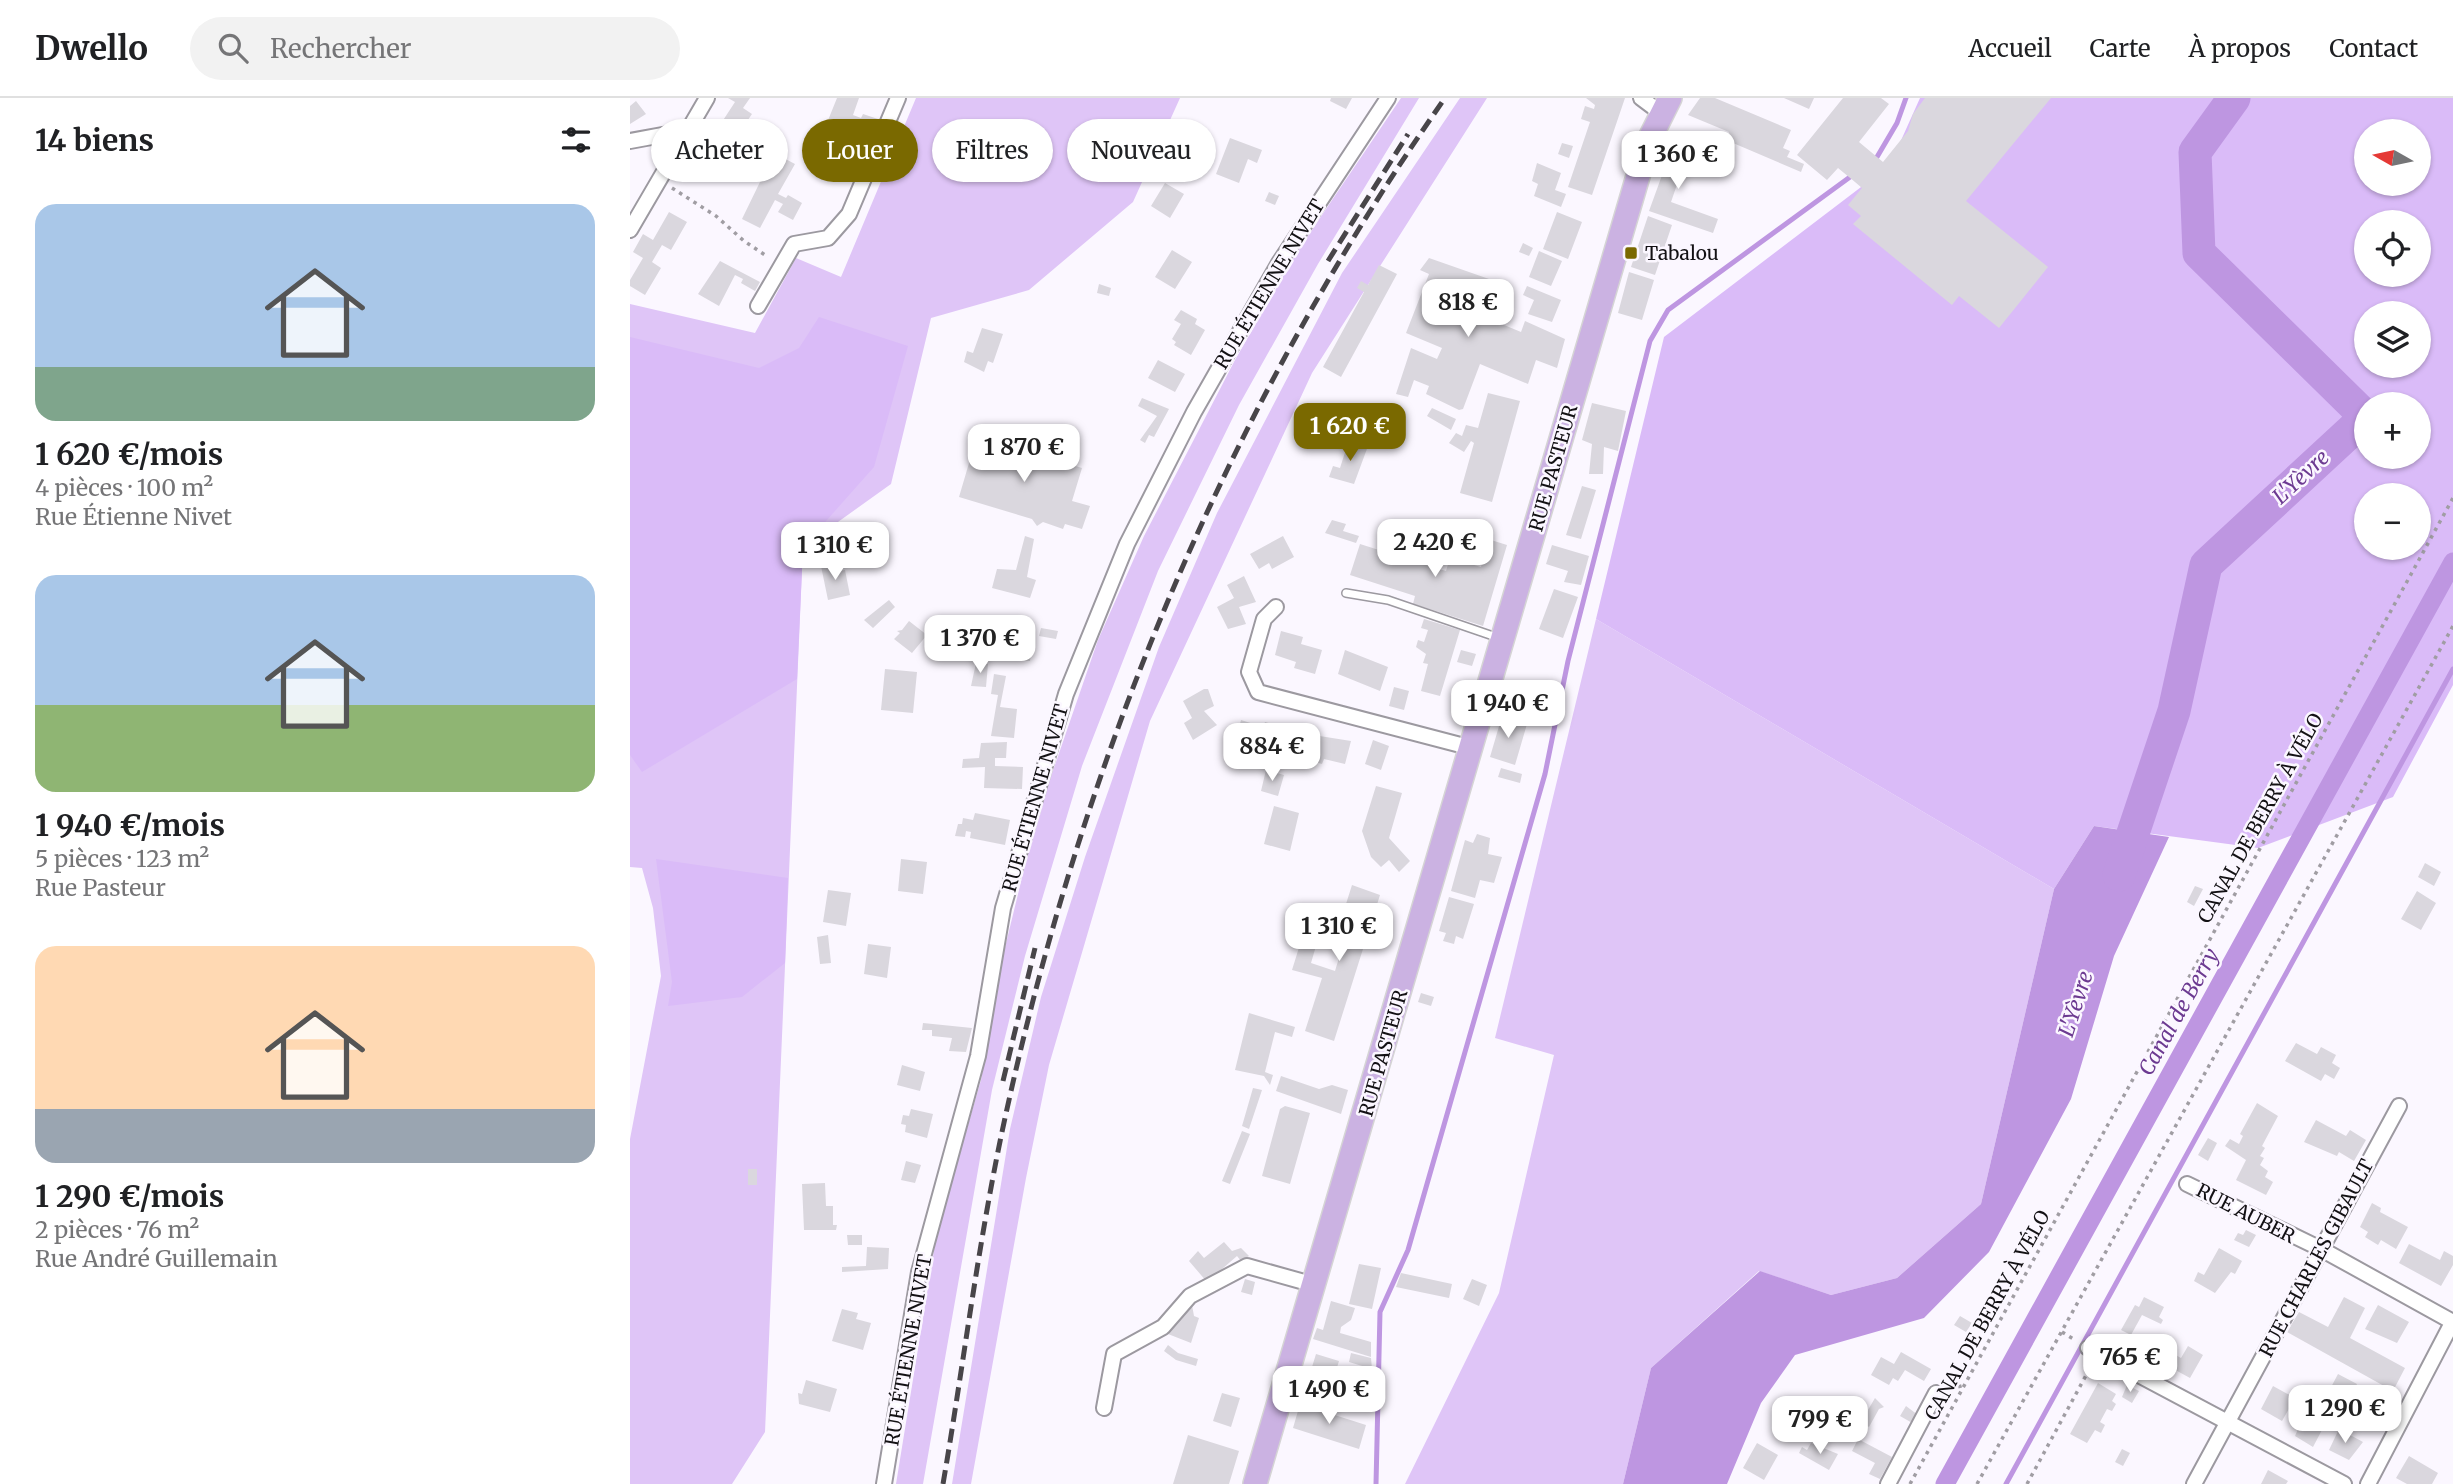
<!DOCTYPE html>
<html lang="fr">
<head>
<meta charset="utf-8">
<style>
  :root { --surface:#fff; --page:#f2f2f2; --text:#202124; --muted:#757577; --line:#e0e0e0; --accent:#7a6900 }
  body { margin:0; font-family:Merriweather,serif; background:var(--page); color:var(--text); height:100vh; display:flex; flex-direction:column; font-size:26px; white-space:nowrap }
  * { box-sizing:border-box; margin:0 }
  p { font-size:23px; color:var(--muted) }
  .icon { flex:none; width:38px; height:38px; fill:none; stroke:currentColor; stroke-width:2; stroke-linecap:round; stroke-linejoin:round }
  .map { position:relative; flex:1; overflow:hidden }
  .sheet { display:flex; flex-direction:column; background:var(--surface); width:630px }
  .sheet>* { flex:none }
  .hud { position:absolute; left:21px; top:21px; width:665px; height:63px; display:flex; gap:14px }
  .needle { width:46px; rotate:279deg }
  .tools { position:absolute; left:1724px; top:21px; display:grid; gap:14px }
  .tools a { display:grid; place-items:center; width:77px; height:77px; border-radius:50%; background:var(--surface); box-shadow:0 2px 5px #0004; font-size:35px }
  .price { position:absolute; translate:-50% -60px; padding:0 16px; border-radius:14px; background:#fff; color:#222; font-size:23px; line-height:46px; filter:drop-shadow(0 2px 4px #0008) }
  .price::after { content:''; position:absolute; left:50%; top:42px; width:21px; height:16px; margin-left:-10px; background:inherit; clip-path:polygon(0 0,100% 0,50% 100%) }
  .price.on { background:var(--accent); color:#fff }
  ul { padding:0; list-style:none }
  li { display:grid; align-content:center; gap:14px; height:371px; padding:0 35px }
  li span { display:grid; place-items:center; height:217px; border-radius:21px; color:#555 }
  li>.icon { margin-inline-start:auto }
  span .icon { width:126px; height:126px; fill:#fffc; stroke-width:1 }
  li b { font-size:30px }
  h2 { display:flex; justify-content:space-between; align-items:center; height:84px; padding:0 35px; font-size:30px }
  .pill { padding:0 24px; border-radius:32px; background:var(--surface); box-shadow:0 2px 5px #0004; font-size:24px; line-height:63px }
  .pill.on { background:var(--accent); color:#fff }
  header { display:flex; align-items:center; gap:42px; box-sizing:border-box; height:98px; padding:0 35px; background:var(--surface); border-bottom:2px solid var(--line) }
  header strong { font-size:33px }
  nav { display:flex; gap:38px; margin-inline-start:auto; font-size:24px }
  .search { width:490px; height:63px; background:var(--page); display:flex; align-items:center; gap:18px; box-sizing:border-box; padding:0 24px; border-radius:38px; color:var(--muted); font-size:26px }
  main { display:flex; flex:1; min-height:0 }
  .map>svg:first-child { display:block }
</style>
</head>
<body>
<header>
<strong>Dwello</strong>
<div class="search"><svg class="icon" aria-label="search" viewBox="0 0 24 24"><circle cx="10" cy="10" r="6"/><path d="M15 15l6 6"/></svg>Rechercher</div>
<nav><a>Accueil</a><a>Carte</a><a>À propos</a><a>Contact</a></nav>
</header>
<main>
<section class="sheet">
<h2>14 biens<svg class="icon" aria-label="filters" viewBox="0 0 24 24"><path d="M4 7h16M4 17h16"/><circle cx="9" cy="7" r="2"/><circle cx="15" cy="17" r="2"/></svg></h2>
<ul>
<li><span style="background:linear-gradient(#a9c7e8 75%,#7fa58c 0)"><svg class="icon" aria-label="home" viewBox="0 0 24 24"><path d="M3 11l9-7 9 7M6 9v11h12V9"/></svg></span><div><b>1 620 €/mois</b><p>4 pièces · 100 m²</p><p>Rue Étienne Nivet</p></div></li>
<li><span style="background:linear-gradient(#a9c7e8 60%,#8fb573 0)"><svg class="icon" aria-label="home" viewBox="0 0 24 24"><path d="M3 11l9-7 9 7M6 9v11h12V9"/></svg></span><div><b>1 940 €/mois</b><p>5 pièces · 123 m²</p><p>Rue Pasteur</p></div></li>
<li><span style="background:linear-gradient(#ffd9b3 75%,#9aa5b1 0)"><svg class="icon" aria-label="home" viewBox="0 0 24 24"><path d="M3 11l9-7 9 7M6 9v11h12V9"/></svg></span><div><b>1 290 €/mois</b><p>2 pièces · 76 m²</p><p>Rue André Guillemain</p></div></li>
</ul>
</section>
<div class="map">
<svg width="1823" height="1386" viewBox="0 0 1823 1386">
  <rect width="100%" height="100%" fill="#fbf7ff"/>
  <path fill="#dfc5f7" d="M286,0H550L503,104L399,192L301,220L261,386L173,449L135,1334L102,1386H0V1041L31,878L23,810L12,770L0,769V206L125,235L166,160L211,179Z
    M771,0H789L688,166L609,307L528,473L452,668L395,858L362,992L293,1386H266L307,1134L351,982L369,874L406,722L468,542L514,438L605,262L667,154Z
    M830,0H857L682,275L520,623L419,967L396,1080L341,1386H322L380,1031L411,899L455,759L529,549L587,415L712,175Z
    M966,521L1424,791L1351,1106L1267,1180L1201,1197L1129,1173L1021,1270L993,1386H775L869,1195L924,957L865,940Z"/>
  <path fill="#dabbf8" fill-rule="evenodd" d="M1290,0H1823V587L1763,699L1628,750L1464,728L1424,791L966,521L1034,239L1260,67ZM1736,33H1788V86H1736ZM1736,124H1788V177H1736ZM1736,215H1788V268H1736ZM1736,306H1788V359H1736ZM1736,397H1788V450H1736Z
    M189,219L278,248L244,369L173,449L167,581L12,674L0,657V239L129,270L169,250Z
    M26,761L158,780L155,865L112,899L38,908L42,884Z"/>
  <path fill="#be96e1" d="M1464,728L1539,739L1484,858L1441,1001L1359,1154L1294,1220L1165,1257L1131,1305L1097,1386H993L1021,1270L1130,1173L1201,1197L1267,1180L1351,1106L1424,791Z"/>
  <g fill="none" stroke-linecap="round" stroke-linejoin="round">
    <path stroke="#be96e1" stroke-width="5" d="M1247,59L1267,25L1276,0
      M746,1386L750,1214L778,1152L915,676L938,563L1020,243L1038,212L1220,79
      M1376,1386L1823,571"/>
    <path stroke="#be96e1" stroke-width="19" d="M1315,1386L1823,464"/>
    <path stroke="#be96e1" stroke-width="33" d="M1604,0L1565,54L1569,155L1736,319
      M1489,777L1544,613L1576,467L1736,319"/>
  </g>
  <path fill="#dad7de" d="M98,0H120L113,10L122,16L105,41L88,30L105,4Z
    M207,0H229L223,17L231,20L233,16L248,21L241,40L226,34L227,30L220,27L207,59L186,52Z
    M701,0H722L716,11L700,3Z
    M956,0H995L962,97L938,89L960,24L951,21L955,8L964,11L965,7Z
    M1070,0H1085L1161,32L1153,50L1160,53L1157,59L1174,66L1171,74L1096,42L1099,34L1058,17Z
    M1154,0H1184L1179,11Z
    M1213,0H1251L1259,6L1229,44L1253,64L1278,33L1283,16L1295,0H1421L1336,103L1418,169L1369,230L1329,198L1322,207L1223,126L1231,118L1218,107L1232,90L1225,84L1208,70L1197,82L1167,57Z
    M6,3L16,16L0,26V8Z
    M1047,36L1062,43L1041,104L1088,121L1083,135L1019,113Z
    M600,40L632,52L627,65L618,61L609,85L586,76Z
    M80,41L98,51L82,79L73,74L68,83L49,72L54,63L64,69Z
    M932,45L943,48L939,60L928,56Z
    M144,55L165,66L148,96L156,100L158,97L172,105L163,122L148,114L153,106L145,102L130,130L112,121Z
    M907,65L931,75L925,92L936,96L931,109L904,98L908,86L902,83Z
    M535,85L554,96L540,120L521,108Z
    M639,94L649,98L645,107L635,103Z
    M39,114L57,124L41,152L32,147L22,164L31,170L15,197L0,188V182L13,160L3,154L13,136L23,142Z
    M927,114L952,124L938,161L913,151Z
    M1018,118L1042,127L1025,177L1001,169Z
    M893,145L903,150L899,158L889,154Z
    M542,152L562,164L545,191L525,179Z
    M909,153L932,163L921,188L899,179Z
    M799,160L859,181L845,215L891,234L895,223L935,241L927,270L906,262L898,286L850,266L833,311L829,312L796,296L799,288L784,282L778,299L766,296L781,250L807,261L812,250L776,235L799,176L790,172Z
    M90,163L130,184L125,193L111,185L113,181L105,177L89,208L68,196Z
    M749,167L767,176L711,279L693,269L734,194L727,190L731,183L738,187Z
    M999,174L1024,182L1012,222L988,215Z
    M469,186L481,190L479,198L467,195Z
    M897,188L931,202L922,224L898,216L904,202L893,197Z
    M551,212L567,221L565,226L575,232L561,257L544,247L546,244L542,241L551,226L544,222Z
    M352,230L373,236L363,265L358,263L354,274L334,264L337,253L343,255Z
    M528,262L555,276L545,294L518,280Z
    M858,295L890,303L862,404L830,395L844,345L841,343L834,354L819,345L826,335L832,338L836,327L848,330Z
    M512,300L539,311L524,339L519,337L515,345L510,342L527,318L508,308Z
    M962,305L996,313L988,353L974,349L973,376H959L962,346L952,342Z
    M802,310L826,321L821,332L797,318Z
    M347,338L452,370L442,403L460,408L452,431L435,426L433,431L413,424L407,428L402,421L329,399Z
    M719,342L738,348L724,386L699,379L703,368L710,370Z
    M952,388L966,392L951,441L936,437Z
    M702,422L716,426L713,433L729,438L726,445L695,435Z
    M229,433L234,447L223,451L218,436Z
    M395,438L404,441L397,479L406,482L400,500L362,490L367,471L386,472Z
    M653,438L664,459L642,471L639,465L629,471L620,456Z
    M861,442L877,447L853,528L787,507L783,506L785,498L720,477L730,446L752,453L755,444L792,455L789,465L816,473L820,460L851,469L853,460L846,458L849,448Z
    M922,447L959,458L951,487L934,484L938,473L916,466Z
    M204,464L210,473L215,472L220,497L198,502L191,468Z
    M614,478L626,504L609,509L616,526L598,531L587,509L604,500L597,487Z
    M924,491L948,499L933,540L909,531Z
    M259,502L265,509L243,530L234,522Z
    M794,521L830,532L810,598L791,593L798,566L793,565L796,556L786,549L788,542L794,544L798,532L791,530Z
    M373,522L382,525L373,555L364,552Z
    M279,523L297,537L282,555L264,541L270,535L267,533L272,532Z
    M382,528L403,531L400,563L379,562Z
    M411,530L428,533L426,541L409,538Z
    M651,533L673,539L671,546L692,552L685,576L664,570L666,564L645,557Z
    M715,552L758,569L750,593L708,576Z
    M831,552L846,556L842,568L827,564Z
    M346,565L358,566L356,589L341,588Z
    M255,571L287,574L283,615L251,612Z
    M364,576L376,578L370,609L387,611L384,640L361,638L368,597L361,596Z
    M764,589L779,593L774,612L759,608Z
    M574,591H578L584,608L574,613L587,627L563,642L554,625L562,620L553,603Z
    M872,618L897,626L885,667L860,659Z
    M611,622L633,629L635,624L656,630L649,654L605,646Z
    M677,636L721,643L715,666L694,661L692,666L671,660Z
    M743,642L759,648L751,672L735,666Z
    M377,644L376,660H365V668L393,669L392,691L354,690L355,669L332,670L333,661L349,660L351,645Z
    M871,670L892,676L890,685L868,679Z
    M636,672L654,677L648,698L631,693Z
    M746,688L772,695L759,740L780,763L769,774L759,762L751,769L741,759L732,733Z
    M644,708L669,715L660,753L634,746Z
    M345,715L380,722L375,747L340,740L341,734L336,733L335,739L325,738L328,726H332L333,720L343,722Z
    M847,736L860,740L858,756L872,759L864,785L850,782L845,800L821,793L835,742L843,745Z
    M271,761L297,764L293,796L268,793Z
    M1795,765L1811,774L1804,788L1788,779Z
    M722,787L750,797L704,943L675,933L692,880L662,872L671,843L686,848L681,865L705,873L712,850L703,847Z
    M1565,788L1573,791L1564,808L1557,804Z
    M198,792L221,795L216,828L193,824Z
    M1787,793L1806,805L1791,832L1771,821Z
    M819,799L844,806L833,841L826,838L824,846L813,843L816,835L809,833Z
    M198,837L201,865L190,866L187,839Z
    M238,846L261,849L257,880L234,876Z
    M791,895L804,899L801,908L788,904Z
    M619,915L665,929L662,939L645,934L635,974L643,977L640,987L634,978L605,972Z
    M293,925L342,930L336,954L319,953L322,940L302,938V932H292Z
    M1666,945L1687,956L1691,949L1706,957L1702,965L1710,970L1704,981L1695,976L1691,983L1655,963Z
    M272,967L295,974L290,993L267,987Z
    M651,978L689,991L702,987L718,992L711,1016L646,993Z
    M623,990L632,992L619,1031L612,1028Z
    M1627,1005L1648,1018L1632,1048L1635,1050L1630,1058L1634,1060L1630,1067L1638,1073L1635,1079L1643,1084L1636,1097L1606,1082L1616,1062L1595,1048L1600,1041L1609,1046L1613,1038L1610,1036Z
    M655,1008L680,1015L660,1086L632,1078L650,1011Z
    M281,1011L303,1016L297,1040L275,1034L276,1027L271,1026L273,1017L279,1018Z
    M1686,1022L1716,1038L1720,1032L1736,1042L1724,1063L1709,1054L1707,1058L1674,1044Z
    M612,1033L620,1036L600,1086L592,1083Z
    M1578,1040L1587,1045L1578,1063L1568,1057Z
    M276,1063L291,1067L285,1085L271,1082Z
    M118,1071H127V1087H118Z
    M195,1085L196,1108H203V1127H207L206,1132H174L172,1086Z
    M1742,1105L1751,1110L1750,1114L1778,1129L1766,1151L1751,1142L1748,1147L1735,1139L1738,1134L1730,1129Z
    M1616,1132L1626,1137L1619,1149L1604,1142L1608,1135L1613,1137Z
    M217,1137H232V1147H218Z
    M594,1144L602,1153L611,1150L619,1158L611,1163L607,1158L577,1184L559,1163L568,1153L574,1160Z
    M1779,1146L1810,1162L1814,1153L1823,1158V1167L1811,1188L1769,1165Z
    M237,1149L259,1150L258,1171L212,1174V1169L236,1168Z
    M1589,1150L1612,1163L1605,1176L1601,1174L1585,1195L1564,1183L1568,1174L1574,1177Z
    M729,1166L751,1170L742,1211L719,1206Z
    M771,1175L822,1186L819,1200L766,1189Z
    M615,1181L625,1184L622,1197L611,1194Z
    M842,1181L857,1187L849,1208L833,1201Z
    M1514,1199L1534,1209L1529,1219L1533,1222L1531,1226L1512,1217L1501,1237L1491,1232L1505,1207L1509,1209Z
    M1714,1199L1735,1210L1720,1240L1775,1270L1763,1293L1657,1234L1669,1214L1698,1229Z
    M701,1203L725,1210L721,1222L711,1229L710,1235L741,1244V1259L683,1241L687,1230L693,1232Z
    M562,1207L564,1218L569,1220L561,1245L538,1236Z
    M1748,1207L1779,1224L1767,1245L1735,1231Z
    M212,1211L228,1215L226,1221L241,1225L233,1252L202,1243Z
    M1330,1218L1342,1225L1336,1234L1324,1227Z
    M538,1247L548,1255L568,1261L566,1268L546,1262L534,1253Z
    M1558,1248L1573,1257L1560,1280L1527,1262L1533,1250L1551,1260Z
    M1271,1254L1301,1271L1294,1283L1275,1272L1268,1283L1263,1280L1259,1287L1241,1277L1251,1259L1264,1266Z
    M721,1255L741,1260L742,1271L719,1264Z
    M686,1256L709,1263L705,1276L682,1269Z
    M680,1275L703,1283L695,1308L671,1302Z
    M1708,1276L1727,1286L1712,1316L1703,1311L1683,1349L1665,1338L1671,1324L1680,1329Z
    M176,1282L207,1291L200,1314L169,1306L168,1295L172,1296Z
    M1468,1285L1486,1296L1482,1303L1486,1306L1482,1313L1477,1311L1470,1324L1475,1327L1471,1335L1465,1332L1457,1345L1440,1336Z
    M1497,1287L1509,1293L1502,1305L1492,1299Z
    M1643,1288L1665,1300L1652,1323L1631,1311Z
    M592,1295L610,1300L601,1329L583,1323Z
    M1245,1300L1254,1309L1249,1311L1239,1329L1231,1324Z
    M670,1306L736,1327L729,1351L663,1330Z
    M1276,1308L1288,1317L1284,1326L1270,1318Z
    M1709,1331L1733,1344L1719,1362L1699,1352Z
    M558,1337L609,1353L599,1386H543Z
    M1228,1341L1262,1359L1250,1381L1239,1376L1245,1365L1222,1353Z
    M1127,1345L1148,1357L1134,1382L1113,1370Z
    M1181,1345L1208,1356L1199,1372L1169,1355L1172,1349L1177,1352Z
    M1492,1351L1500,1355L1493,1368L1485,1364Z
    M1779,1358L1808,1375L1802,1386H1777L1766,1380Z
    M1638,1372L1658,1383L1656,1386H1631Z"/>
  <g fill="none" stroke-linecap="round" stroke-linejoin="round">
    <defs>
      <path id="lane" d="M716,495L758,502L869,540"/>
      <path id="street" d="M1011,0L1031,15
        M0,43L38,36L52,43
        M0,132L77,0
        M128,208L164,146L198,140L219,116L268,0
        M646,509L634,521L619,574L628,594L842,650
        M1557,1086L1691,1151L1823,1224
        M1458,1250L1714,1386
        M474,1310L484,1256L533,1229L560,1198L617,1168L685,1187
        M254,1386L289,1174L348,958L373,810L436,596L497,446L564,314L649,165L758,0
        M1258,1386L1306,1295
        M1564,1386L1769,1008
        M1738,1386L1823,1223"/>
      <path id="primary" d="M625,1386L1018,44L1040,0"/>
    </defs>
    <use href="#lane" stroke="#9c99a0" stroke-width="10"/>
    <use href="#street" stroke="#9c99a0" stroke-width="18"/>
    <use href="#primary" stroke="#d5d4d5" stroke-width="26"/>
    <path stroke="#a09da3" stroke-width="3.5" stroke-dasharray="3.5 5" stroke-linecap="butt" d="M42,90L86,118L114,143L138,159
      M1432,1234L1445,1242
      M1320,1291L1335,1287
      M1280,1386L1823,400
      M1347,1386L1823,528
      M1397,1386L1460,1270"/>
    <use href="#lane" stroke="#fff" stroke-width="7"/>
    <use href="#street" stroke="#fff" stroke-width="14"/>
    <use href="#primary" stroke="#cbb2e2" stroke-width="23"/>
    <path stroke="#484549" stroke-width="5" stroke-dasharray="14 7" stroke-linecap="butt" d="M698,163L778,36
      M373,983L405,850
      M313,1386C335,1258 350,1129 379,1002C459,644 604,301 815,0"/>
  </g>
  <rect fill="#7a6900" stroke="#fbf7ff" stroke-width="2.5" x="994" y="148" width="14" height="14" rx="3.5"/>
  <g text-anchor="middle" stroke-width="5" stroke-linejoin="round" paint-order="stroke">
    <g font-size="19" fill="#131114" stroke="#fbf7ff" text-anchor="start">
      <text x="1015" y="162">Tabalou</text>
    </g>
    <g font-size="19" fill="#131114" stroke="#fbf7ff">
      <text transform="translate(639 186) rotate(-59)" y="7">RUE ÉTIENNE NIVET</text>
      <text transform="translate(923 370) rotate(-74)" y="7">RUE PASTEUR</text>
      <text transform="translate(405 700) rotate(-74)" y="7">RUE ÉTIENNE NIVET</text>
      <text transform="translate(1630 720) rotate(-61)" y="7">CANAL DE BERRY À VÉLO</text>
      <text transform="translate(753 955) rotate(-74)" y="7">RUE PASTEUR</text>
      <text transform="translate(1616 1115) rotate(27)" y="7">RUE AUBER</text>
      <text transform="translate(1686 1160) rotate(-62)" y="7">RUE CHARLES GIBAULT</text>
      <text transform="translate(1357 1217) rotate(-61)" y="7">CANAL DE BERRY À VÉLO</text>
      <text transform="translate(278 1252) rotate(-80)" y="7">RUE ÉTIENNE NIVET</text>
    </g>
    <g font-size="21" font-style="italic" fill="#6c3a91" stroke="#fbf7ff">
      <text transform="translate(1671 379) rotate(-43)" y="7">L'Yèvre</text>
      <text transform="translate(1446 906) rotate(-72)" y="7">L'Yèvre</text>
      <text transform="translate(1549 914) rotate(-61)" y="7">Canal de Berry</text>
    </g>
  </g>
</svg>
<div class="tools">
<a><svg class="needle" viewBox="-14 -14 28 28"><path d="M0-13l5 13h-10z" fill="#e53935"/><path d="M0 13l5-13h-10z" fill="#757577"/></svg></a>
<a><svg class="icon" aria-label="locate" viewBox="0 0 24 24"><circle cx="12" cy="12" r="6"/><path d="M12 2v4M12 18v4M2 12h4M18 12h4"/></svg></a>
<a><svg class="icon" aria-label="layers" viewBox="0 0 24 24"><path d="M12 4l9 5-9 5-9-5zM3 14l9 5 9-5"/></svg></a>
<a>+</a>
<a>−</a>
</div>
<b class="price" style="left:1048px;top:93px">1 360 €</b>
<b class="price" style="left:838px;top:241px">818 €</b>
<b class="price on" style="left:720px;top:365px">1 620 €</b>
<b class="price" style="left:394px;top:386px">1 870 €</b>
<b class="price" style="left:805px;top:481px">2 420 €</b>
<b class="price" style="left:205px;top:484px">1 310 €</b>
<b class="price" style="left:350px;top:577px">1 370 €</b>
<b class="price" style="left:878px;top:642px">1 940 €</b>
<b class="price" style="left:642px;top:685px">884 €</b>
<b class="price" style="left:709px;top:865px">1 310 €</b>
<b class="price" style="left:1500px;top:1296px">765 €</b>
<b class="price" style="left:699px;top:1328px">1 490 €</b>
<b class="price" style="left:1715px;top:1347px">1 290 €</b>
<b class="price" style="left:1190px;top:1358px">799 €</b>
<div class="hud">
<a class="pill">Acheter</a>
<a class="pill on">Louer</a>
<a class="pill">Filtres</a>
<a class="pill">Nouveau</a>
</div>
</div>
</main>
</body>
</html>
